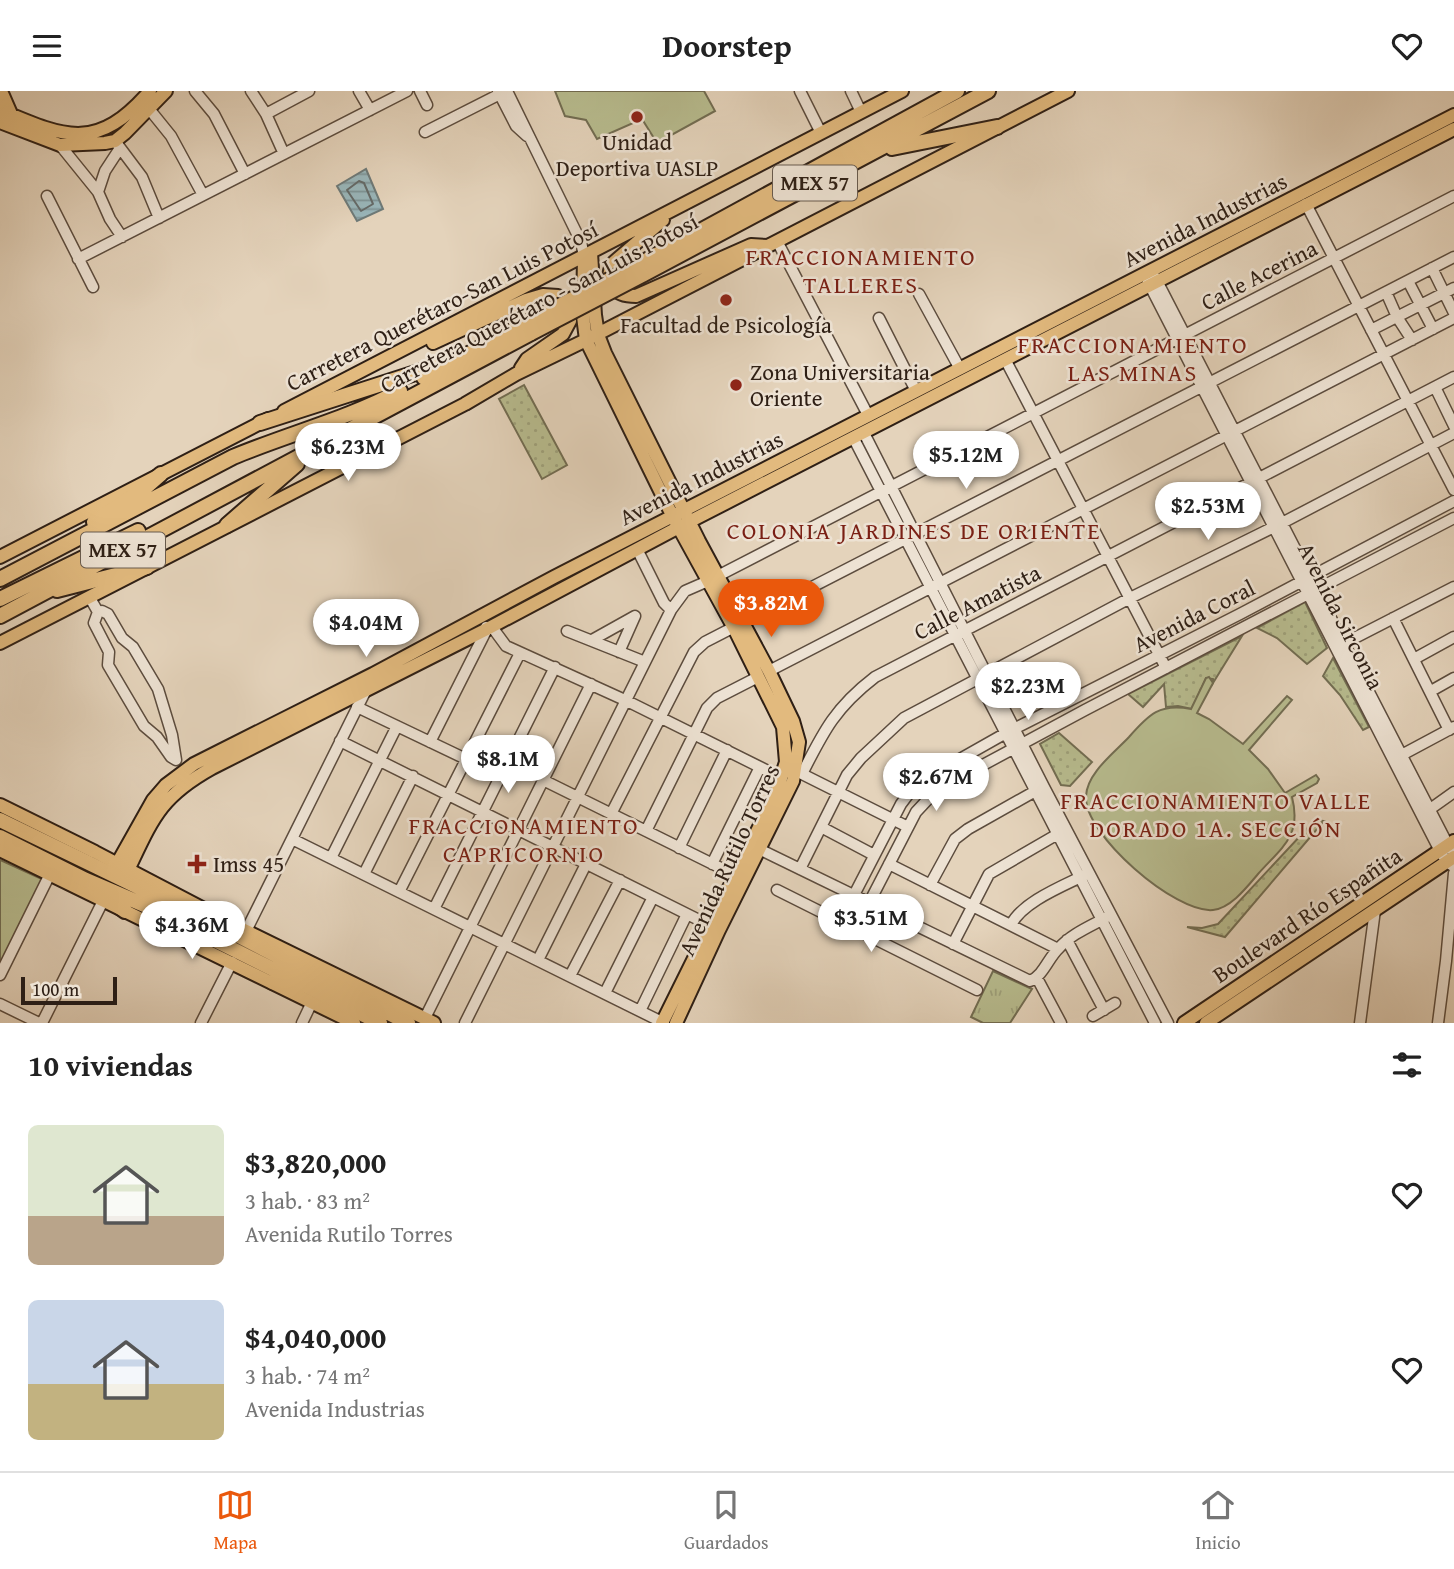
<!DOCTYPE html>
<html lang="es">
<head>
<meta charset="utf-8">
<style>
  :root { --surface:#fff; --page:#f6f6f6; --text:#222; --muted:#767676; --line:#e0e0e0; --accent:#ea580c }
  body { margin:0; font-family:"Gentium Book Plus",serif; background:var(--page); color:var(--text); height:100vh; display:flex; flex-direction:column; font-size:26px; white-space:nowrap }
  * { box-sizing:border-box; margin:0 }
  p { font-size:23px; color:var(--muted) }
  .icon { flex:none; width:38px; height:38px; fill:none; stroke:currentColor; stroke-width:2; stroke-linecap:round; stroke-linejoin:round }
  .map { position:relative; height:932px; overflow:hidden }
  .details { display:flex; flex-direction:column; background:var(--surface); flex:1 }
  .details>* { flex:none }
  .scale { position:absolute; left:21px; bottom:18px; width:96px; box-sizing:border-box; padding-left:7px; border:4px solid #2e1f15; border-top:0; font-size:19px; line-height:24px; white-space:nowrap; color:#2e1f15; -webkit-text-stroke:5px #ede2d3; paint-order:stroke }
  .price { position:absolute; translate:-50% -60px; padding:0 16px; border-radius:24px; background:#fff; color:#222; font-size:23px; line-height:46px; filter:drop-shadow(0 2px 4px #0008) }
  .price::after { content:''; position:absolute; left:50%; top:42px; width:21px; height:16px; margin-left:-10px; background:inherit; clip-path:polygon(0 0,100% 0,50% 100%) }
  .price.on { background:var(--accent); color:#fff }
  ul { padding:0; list-style:none }
  li { display:flex; align-items:center; gap:21px; height:175px; padding:0 28px }
  li span { display:grid; place-items:center; flex:none; width:196px; height:140px; border-radius:10px; color:#555 }
  li>.icon { margin-inline-start:auto }
  span .icon { width:84px; height:84px; fill:#fffc; stroke-width:1 }
  li b { font-size:30px }
  h2 { display:flex; justify-content:space-between; align-items:center; height:84px; padding:0 28px; font-size:30px }
  header { display:flex; justify-content:space-between; align-items:center; height:91px; padding:0 28px; background:var(--surface); font-size:32px; font-weight:700 }
  .menu { display:flex; justify-content:space-around; align-items:center; height:98px; border-top:2px solid var(--line); background:var(--surface); font-size:19px; color:var(--muted) }
  .menu a { display:grid; justify-items:center; gap:4px }
  .menu .on { color:var(--accent) }
  .map>svg:first-child { display:block }
</style>
</head>
<body>
<header><svg class="icon" aria-label="menu" viewBox="0 0 24 24"><path d="M4 6h16M4 12h16M4 18h16"/></svg>Doorstep<svg class="icon" aria-label="heart" viewBox="0 0 24 24"><path d="M12 20l-8-8c-3-5 5-10 8-4 3-6 11-1 8 4z"/></svg></header>
<div class="map">
<svg width="1454" height="932" viewBox="0 0 1454 932">
  <defs>
    <pattern id="grass-dots" width="8" height="8" patternUnits="userSpaceOnUse" patternTransform="scale(1.75)"><rect width="8" height="8" fill="#b7bb8e"/><path d="M2 2h.1M6 6h.1" fill="none" stroke="#9ea07a" stroke-width="1.8" stroke-linecap="round"/></pattern>
    <pattern id="park-tufts" width="24" height="20" patternUnits="userSpaceOnUse" patternTransform="scale(1.75)"><rect width="24" height="20" fill="#b7bb8e"/><path d="M3 7l-1-3M5 7V3M7 7l1-3M15 17l-1-3M17 17v-4M19 17l1-3" fill="none" stroke="#9ea07a"/></pattern>
    <pattern id="water-rules" width="6" height="5" patternUnits="userSpaceOnUse" patternTransform="scale(1.75)"><rect width="6" height="5" fill="#99b6ba"/><path d="M0 2.5h6" fill="none" stroke="#7d9396"/></pattern>
  </defs>
  <rect width="100%" height="100%" fill="#e4d3bb"/>
  <filter id="stains"><feTurbulence type="fractalNoise" baseFrequency=".00286" numOctaves="4"/><feColorMatrix values="0 0 0 0 .2 0 0 0 0 .09 0 0 0 0 .02 0 0 0 .5 -.17"/></filter>
  <radialGradient id="worn" r=".72"><stop offset=".6" stop-color="#630" stop-opacity="0"/><stop offset="1" stop-color="#630" stop-opacity=".3"/></radialGradient>
  <path fill="url(#grass-dots)" stroke="#726d52" stroke-width="2" d="M524,294L567,374L542,388L499,308Z
    M1305,511L1327,557L1307,573L1277,547L1257,537Z
    M1242,545L1213,592V588L1206,587L1192,618L1178,615L1166,616L1164,593L1143,616L1128,603Z
    M1333,567L1369,636L1363,639L1340,604L1323,585Z
    M1059,642L1092,671L1070,695L1061,694L1040,653Z
    M1315,729L1324,730L1225,846L1187,836L1202,837L1218,833Z"/>
  <path fill="url(#park-tufts)" stroke="#726d52" stroke-width="2" d="M993,880L1032,898L1010,932H983L971,926Z"/>
  <path fill="#b7bb8e" stroke="#726d52" stroke-width="2" d="M555,0H704L715,20L657,52L642,28L597,48L586,29L565,25Z
    M1209,586L1213,592L1197,622L1209,628L1243,653L1287,605L1292,609L1249,659L1268,678L1285,702L1316,684L1319,688L1317,692L1292,706C1302,745 1282,756 1258,783C1247,796 1231,817 1213,819C1176,823 1083,743 1086,705C1087,682 1114,662 1129,646C1149,623 1160,612 1191,618L1206,587Z
    M0,769L44,789L0,873Z"/>
  <path fill="url(#water-rules)" stroke="#6e7a78" stroke-width="2" d="M366,78L383,118L357,130L337,95Z"/>
  <g fill="none" stroke-linecap="round" stroke-linejoin="round">
    <path stroke="#646a68" stroke-width="2" d="M359,90L364,92L373,113L361,120L347,99Z"/>
    <defs>
      <path id="minor" d="M195,0L214,23L245,83
        M251,0L266,23L284,63
        M359,0L370,19
        M420,0L427,14
        M498,0L516,35L527,45
        M507,0L581,151L584,165
        M800,0L821,42
        M851,0L861,21
        M150,19L171,45L203,104
        M266,23L309,0
        M425,41L500,3
        M115,50L142,86L159,127
        M60,54L98,101L110,128L122,146
        M98,101L105,80L120,57
        M47,105L93,196
        M1306,113L1454,399
        M777,150L868,324
        M78,168L407,0
        M1432,177L1454,222
        M1155,186L1450,758
        M1408,190L1433,238
        M1148,191L1440,760L1447,771L1454,776
        M1386,201L1397,226L1412,249
        M919,203L960,278
        M879,227L916,300
        M1371,239L1454,197
        M1006,270L1166,577
        M1435,296L1454,335
        M864,342L1044,696L1168,932
        M854,348L1155,932
        M637,458L664,512L671,519
        M90,507L98,521L94,532L109,561L108,574L144,635L157,646L171,666L176,669L172,644L158,598L133,556L122,547L108,523L102,520L98,521
        M1393,527L1449,639
        M492,536L506,555L627,610L782,687
        M567,540L645,571
        M592,549L635,525L619,561
        M1339,555L1454,496
        M1414,568L1454,546
        M769,580L1454,227
        M1431,600L1454,587
        M357,616L466,668
        M340,650L715,837
        M430,651L487,538L486,536
        M1396,667L1454,636
        M802,683C824,639 836,616 875,586L1454,286
        M802,683L908,736
        M543,689L735,784
        M1426,721L1454,701
        M611,723L694,561L705,551L1454,166
        M821,736L874,764
        M646,740L707,617L717,607L758,586
        M292,748L664,932
        M679,757L727,659
        M759,758L1030,890C1044,884 1048,867 1059,857C1071,843 1091,835 1107,826
        M331,767L397,635
        M712,773L760,676
        M889,773L1058,858
        M800,778L847,684L861,667L904,627L1130,507L1282,432L1454,342
        M364,783L413,685
        M930,794L955,748L968,738L1039,698
        M777,799L977,899
        M399,801L520,562
        M854,804L901,713L910,701L930,685L1006,642L1240,523L1454,410
        M869,812L916,721L930,706L968,682L1085,619L1454,427
        M434,818L555,576
        M1011,834C1022,811 1063,795 1085,784
        M246,840L366,599
        M870,846L884,819
        M878,849L891,823
        M1067,849L1104,919
        M953,853L989,783L1063,740
        M538,869L586,773
        M0,884L50,783
        M570,885L620,789
        M1037,887L1061,932
        M605,902L653,806
        M0,913L39,932
        M640,920L687,823
        M1093,925L1115,912
        M425,927L591,593
        M42,932L103,810
        M201,932L232,871
        M302,932L312,911
        M465,932L671,519L685,500L708,490L1454,105
        M1360,932L1375,819
        M1438,932L1446,870L1454,782"/>
      <path id="major" d="M1,0L11,23
        M0,19C66,47 97,61 150,0
        M0,31L60,54L105,52L115,50L125,42L166,0
        M663,129L613,172C603,193 614,205 636,205L751,154L768,155
        M591,162L595,224L598,244L605,262L699,450L769,580L793,630L799,651L793,690L719,839L676,932
        M584,165L583,225L586,249L673,426L734,537L783,636L786,671L776,702L662,932
        M433,252L526,209L543,204L558,205L568,215L570,230L563,243L527,268L521,277
        M284,320L902,0
        M0,466L268,328
        M0,552L465,313L516,283L586,249L1068,0
        M0,714L95,761L246,840L434,932
        M0,759L354,932
        M117,773L153,709L166,694L194,673L373,583L554,486L1454,24
        M128,779C153,727 160,706 212,677L487,538L679,436L1454,38
        M1184,932L1454,750
        M1206,932L1454,766"/>
      <path id="highway" d="M892,57L997,36
        M638,174L957,0
        M642,184L988,0
        M424,287L525,233
        M260,332L434,276
        M94,431L145,397L161,383
        M227,434L297,373
        M0,488L233,366C288,343 347,328 400,300
        M57,499L147,476
        M0,508L138,440
        M0,525L531,242
        M0,729L235,843L408,932
        M0,746L86,789L149,816L380,932
        M100,801L125,820
        M273,891L298,898"/>
    </defs>
    <use href="#minor" stroke="#5c4c3e" stroke-width="13"/>
    <use href="#major" stroke="#2e1f15" stroke-width="16"/>
    <use href="#highway" stroke="#2e1f15" stroke-width="18"/>
    <use href="#minor" stroke="#ede2d3" stroke-width="10"/>
    <use href="#major" stroke="#e2ba7e" stroke-width="12"/>
    <use href="#highway" stroke="#e2ba7e" stroke-width="14"/>
    <defs>
      <path id="highway-bridge" d="M525,233L638,174
        M531,242L642,184"/>
    </defs>
    <use href="#highway-bridge" stroke="#2e1f15" stroke-width="18" stroke-linecap="butt"/>
    <use href="#highway-bridge" stroke="#e2ba7e" stroke-width="14"/>
  </g>
  <g fill="#8f2418" stroke="#ede2d3" stroke-width="2.5">
    <circle cx="637" cy="26" r="7"/>
    <circle cx="726" cy="209" r="7"/>
    <circle cx="736" cy="294" r="7"/>
    <path d="M193.5 762.5h7v7h7v7h-7v7h-7v-7h-7v-7h7z"/>
  </g>
  <g text-anchor="middle" stroke-width="5" stroke-linejoin="round" paint-order="stroke">
    <g fill="#ede2d3" stroke="#675a4e" stroke-width="2">
      <rect x="773" y="74.5" width="84" height="35" rx="5"/>
      <rect x="81" y="441.5" width="84" height="35" rx="5"/>
    </g>
    <g font-size="21" font-weight="bold" fill="#2e1f15">
      <text x="815" y="99">MEX 57</text>
      <text x="123" y="466">MEX 57</text>
    </g>
    <g font-size="23" fill="#2e1f15" stroke="#ede2d3">
      <text x="637" y="59">Unidad<tspan x="637" dy="26">Deportiva UASLP</tspan></text>
      <text x="726" y="242">Facultad de Psicología</text>
      <text x="750" y="289" text-anchor="start">Zona Universitaria<tspan x="750" dy="26">Oriente</tspan></text>
      <text x="213" y="781" text-anchor="start">Imss 45</text>
    </g>
    <g font-size="23" fill="#2e1f15" stroke="#ede2d3">
      <text transform="translate(1205 129) rotate(-27)" y="8">Avenida Industrias</text>
      <text transform="translate(1259 184) rotate(-27)" y="8">Calle Acerina</text>
      <text transform="translate(539 212) rotate(-28)" y="8">Carretera Querétaro - San Luis Potosí</text>
      <text transform="translate(442 215) rotate(-27)" y="8">Carretera Querétaro-San Luis Potosí</text>
      <text transform="translate(701 387) rotate(-27)" y="8">Avenida Industrias</text>
      <text transform="translate(977 511) rotate(-27)" y="8">Calle Amatista</text>
      <text transform="translate(1194 525) rotate(-27)" y="8">Avenida Coral</text>
      <text transform="translate(1341 525) rotate(63)" y="8">Avenida Sirconia</text>
      <text transform="translate(729 769) rotate(-65)" y="8">Avenida Rutilo Torres</text>
      <text transform="translate(1307 824) rotate(-34)" y="8">Boulevard Río Españita</text>
    </g>
    <g font-size="24" letter-spacing="2" fill="#7a1f14" stroke="#ede2d3">
      <text x="861" y="174">FRACCIONAMIENTO<tspan x="861" dy="28">TALLERES</tspan></text>
      <text x="1133" y="262">FRACCIONAMIENTO<tspan x="1133" dy="28">LAS MINAS</tspan></text>
      <text x="914" y="448">COLONIA JARDINES DE ORIENTE</text>
      <text x="1216" y="718">FRACCIONAMIENTO VALLE<tspan x="1216" dy="28">DORADO 1A. SECCIÓN</tspan></text>
      <text x="524" y="743">FRACCIONAMIENTO<tspan x="524" dy="28">CAPRICORNIO</tspan></text>
    </g>
  </g>
  <rect width="100%" height="100%" filter="url(#stains)"/>
  <rect width="100%" height="100%" fill="url(#worn)"/>
</svg>
<div class="scale">100 m</div>
<b class="price" style="left:348px;top:392px">$6.23M</b>
<b class="price" style="left:966px;top:400px">$5.12M</b>
<b class="price" style="left:1208px;top:451px">$2.53M</b>
<b class="price on" style="left:771px;top:548px">$3.82M</b>
<b class="price" style="left:366px;top:568px">$4.04M</b>
<b class="price" style="left:1028px;top:631px">$2.23M</b>
<b class="price" style="left:508px;top:704px">$8.1M</b>
<b class="price" style="left:936px;top:722px">$2.67M</b>
<b class="price" style="left:871px;top:863px">$3.51M</b>
<b class="price" style="left:192px;top:870px">$4.36M</b>
</div>
<section class="details">
<h2>10 viviendas<svg class="icon" aria-label="filters" viewBox="0 0 24 24"><path d="M4 7h16M4 17h16"/><circle cx="9" cy="7" r="2"/><circle cx="15" cy="17" r="2"/></svg></h2>
<ul>
<li><span style="background:linear-gradient(#dfe7d0 65%,#b9a48a 0)"><svg class="icon" aria-label="home" viewBox="0 0 24 24"><path d="M3 11l9-7 9 7M6 9v11h12V9"/></svg></span><div><b>$3,820,000</b><p>3 hab. · 83 m²</p><p>Avenida Rutilo Torres</p></div><svg class="icon" aria-label="heart" viewBox="0 0 24 24"><path d="M12 20l-8-8c-3-5 5-10 8-4 3-6 11-1 8 4z"/></svg></li>
<li><span style="background:linear-gradient(#c9d6e8 60%,#c2b280 0)"><svg class="icon" aria-label="home" viewBox="0 0 24 24"><path d="M3 11l9-7 9 7M6 9v11h12V9"/></svg></span><div><b>$4,040,000</b><p>3 hab. · 74 m²</p><p>Avenida Industrias</p></div><svg class="icon" aria-label="heart" viewBox="0 0 24 24"><path d="M12 20l-8-8c-3-5 5-10 8-4 3-6 11-1 8 4z"/></svg></li>
</ul>
</section>
<nav class="menu">
<a class="on"><svg class="icon" aria-label="map" viewBox="0 0 24 24"><path d="M3 6l6-2 6 2 6-2v14l-6 2-6-2-6 2zM9 4v14M15 6v14"/></svg>Mapa</a>
<a><svg class="icon" aria-label="saved" viewBox="0 0 24 24"><path d="M7 4h10v16l-5-4-5 4z"/></svg>Guardados</a>
<a><svg class="icon" aria-label="home" viewBox="0 0 24 24"><path d="M3 11l9-7 9 7M6 9v11h12V9"/></svg>Inicio</a>
</nav>
</body>
</html>
